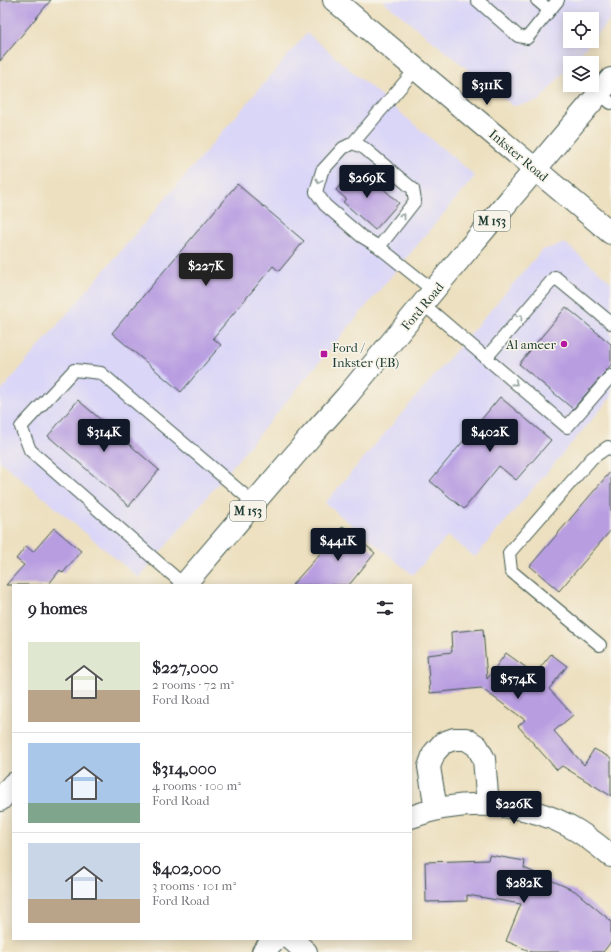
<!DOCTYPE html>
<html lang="en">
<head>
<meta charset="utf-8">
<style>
  :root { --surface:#fff; --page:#f2f2f3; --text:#2b2b33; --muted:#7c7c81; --line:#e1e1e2; --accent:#111827 }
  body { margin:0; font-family:"IM FELL French Canon",serif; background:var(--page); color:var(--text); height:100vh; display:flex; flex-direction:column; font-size:15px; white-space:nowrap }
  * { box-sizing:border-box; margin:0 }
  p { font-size:13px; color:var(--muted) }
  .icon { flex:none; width:22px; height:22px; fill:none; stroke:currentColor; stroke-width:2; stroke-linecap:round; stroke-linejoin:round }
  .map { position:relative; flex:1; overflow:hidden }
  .drawer { position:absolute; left:12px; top:584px; width:400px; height:356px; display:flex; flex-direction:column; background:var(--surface); border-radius:0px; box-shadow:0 2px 10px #0003 }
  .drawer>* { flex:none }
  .buttons { position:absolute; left:563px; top:12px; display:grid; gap:8px }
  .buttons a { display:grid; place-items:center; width:36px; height:36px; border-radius:0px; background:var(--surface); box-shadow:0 2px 10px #0003; font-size:20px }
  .price { position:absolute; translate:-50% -34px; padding:0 9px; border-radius:4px; background:var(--accent); color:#fff; font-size:13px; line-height:26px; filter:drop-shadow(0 1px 2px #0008) }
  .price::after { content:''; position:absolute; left:50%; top:24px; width:12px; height:9px; margin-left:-6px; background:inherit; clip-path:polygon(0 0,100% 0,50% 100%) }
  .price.active { background:#222; color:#fff }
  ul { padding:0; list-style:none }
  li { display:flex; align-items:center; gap:12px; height:100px; padding:0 16px }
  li+li { border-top:1px solid var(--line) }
  li span { display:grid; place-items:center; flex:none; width:112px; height:80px; border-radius:0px; color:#555 }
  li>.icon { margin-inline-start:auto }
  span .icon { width:48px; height:48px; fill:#fffc; stroke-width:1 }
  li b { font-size:17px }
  h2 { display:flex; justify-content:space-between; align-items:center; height:48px; padding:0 16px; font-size:17px }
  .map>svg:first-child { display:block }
</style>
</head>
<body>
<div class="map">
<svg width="611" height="952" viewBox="0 0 611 952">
  <rect width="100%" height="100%" fill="#f7f3e8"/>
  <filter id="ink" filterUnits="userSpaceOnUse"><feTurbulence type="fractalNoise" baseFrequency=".025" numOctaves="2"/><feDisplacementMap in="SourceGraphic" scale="8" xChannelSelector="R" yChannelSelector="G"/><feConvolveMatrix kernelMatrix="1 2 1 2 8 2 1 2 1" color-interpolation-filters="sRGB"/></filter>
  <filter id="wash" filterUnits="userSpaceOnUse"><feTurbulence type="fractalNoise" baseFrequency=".012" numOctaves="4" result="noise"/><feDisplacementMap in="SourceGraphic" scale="16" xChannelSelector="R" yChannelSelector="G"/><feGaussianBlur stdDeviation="0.9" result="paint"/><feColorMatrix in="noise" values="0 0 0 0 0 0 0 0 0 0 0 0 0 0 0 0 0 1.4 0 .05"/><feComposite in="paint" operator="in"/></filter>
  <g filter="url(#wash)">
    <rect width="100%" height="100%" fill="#ede0c0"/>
    <path fill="#dad6f7" d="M382,0H611V18L592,40V19H570V41H591L572,63H570V65L539,101L513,106Z
      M307,33L475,176L139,578L0,461V392Z
      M565,243L611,282V397L475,557L448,536L413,575L325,503L542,250Z"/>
    <g id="blocks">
      <path fill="#b89ee1" d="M0,0H51L0,61Z
        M352,171L362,179L367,174L399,203L375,230L343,202L346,199L336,190Z
        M237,184L304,241L279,271L273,266L213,338L221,345L181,392L112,333Z
        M566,307L611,344V365L573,409L519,364Z
        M500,397L551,440L516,480L499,466L464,509L430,481Z
        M78,400L159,470L129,506L48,436Z
        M611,471V530L559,591L530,566Z
        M343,526L375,553L349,585H292L319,555V554Z
        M54,528L81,551L63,573L60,570L48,585H6L24,565L16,559L26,546L33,552Z
        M483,629L487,679L506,653L535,674L551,654L567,666L549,689L573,715L554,731L584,765L594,749L611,758V796L562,766L557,770L518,726L525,720L481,688L430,693L427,655L452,652L451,632Z
        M489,855L525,861L524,868L575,891L611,921V942L603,952H532L506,941L521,904L467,895V901L426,902L425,862L488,860Z"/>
    </g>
  </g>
  <g filter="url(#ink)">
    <use href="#blocks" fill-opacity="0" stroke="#3e5549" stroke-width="1"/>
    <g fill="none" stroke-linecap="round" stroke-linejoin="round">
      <defs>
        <path id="lane" d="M477,0L518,36L527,38L558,0
          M537,0L549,10
          M416,69L353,143L343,148L322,171L316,192L325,205L361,236L379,247L434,291
          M599,93L611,103
          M353,143L364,148L413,189L415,201L379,247
          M423,304L567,427L611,376
          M486,358L555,277L611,323
          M184,585L30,450L21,427L74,370L101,373L254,503
          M600,645L511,571L509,553L592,458L608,447L611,449"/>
        <path id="street" d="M436,809L429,767L434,753L443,743L454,739H466L477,746L484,759L488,805
          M411,817C461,798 522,801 569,826C584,834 598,845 611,856
          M291,939L306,952
          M263,952L275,939"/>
        <path id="secondary" d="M334,0L611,233"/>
        <path id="primary" d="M184,585L311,436L347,396L448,273L611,79
          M0,800L13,784"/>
      </defs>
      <use href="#lane" stroke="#3e5549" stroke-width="14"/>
      <use href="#street" stroke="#3e5549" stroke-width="24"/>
      <use href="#secondary" stroke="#3e5549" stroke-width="24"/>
      <use href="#primary" stroke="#3e5549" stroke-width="24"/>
      <use href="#lane" stroke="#fff" stroke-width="12"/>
      <use href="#street" stroke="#fff" stroke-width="22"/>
      <use href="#secondary" stroke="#fff" stroke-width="22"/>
      <use href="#primary" stroke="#fff" stroke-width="22"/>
    </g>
    <defs><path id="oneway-chevron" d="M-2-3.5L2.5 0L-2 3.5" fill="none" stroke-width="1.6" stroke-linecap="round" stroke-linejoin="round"/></defs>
    <g stroke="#8f9e9a">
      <use href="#oneway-chevron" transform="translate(319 181) rotate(104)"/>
      <use href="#oneway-chevron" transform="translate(403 216) rotate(-52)"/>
      <use href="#oneway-chevron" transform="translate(520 317) rotate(-49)"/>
      <use href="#oneway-chevron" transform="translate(515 383) rotate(40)"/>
    </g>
  </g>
  <g fill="#b5179e" stroke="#f7f3e8" stroke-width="1.5">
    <circle cx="564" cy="344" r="4"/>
    <rect x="320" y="350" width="8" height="8" rx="2"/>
  </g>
  <g text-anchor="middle" stroke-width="3" stroke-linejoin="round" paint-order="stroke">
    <g fill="#f7f3e8" stroke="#60746a" stroke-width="1">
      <rect x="474" y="211" width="36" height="20" rx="3"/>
      <rect x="230" y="501" width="36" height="20" rx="3"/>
    </g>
    <g font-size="12" font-weight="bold" fill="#1f3d34">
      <text x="492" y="225">M 153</text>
      <text x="248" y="515">M 153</text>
    </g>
    <g font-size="13" fill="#1f3d34" stroke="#f7f3e8">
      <text transform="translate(519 155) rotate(40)" y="5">Inkster Road</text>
      <text transform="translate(422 306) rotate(-50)" y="5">Ford Road</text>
    </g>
    <g font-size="13" fill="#1f3d34" stroke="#f7f3e8" text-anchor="end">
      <text x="556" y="349">Al ameer</text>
      <text x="332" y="352" text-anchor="start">Ford /<tspan x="332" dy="15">Inkster (EB)</tspan></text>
    </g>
  </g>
</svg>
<div class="buttons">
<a><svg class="icon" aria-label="locate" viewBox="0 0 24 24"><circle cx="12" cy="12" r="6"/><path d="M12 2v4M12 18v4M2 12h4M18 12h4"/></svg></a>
<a><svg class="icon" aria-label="layers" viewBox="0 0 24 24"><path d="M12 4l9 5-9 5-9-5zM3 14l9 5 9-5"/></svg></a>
</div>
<b class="price" style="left:487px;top:106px">$311K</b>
<b class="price" style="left:367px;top:199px">$269K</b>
<b class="price active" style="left:206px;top:287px">$227K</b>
<b class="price" style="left:104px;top:453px">$314K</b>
<b class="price" style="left:490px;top:453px">$402K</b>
<b class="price" style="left:338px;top:562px">$441K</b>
<b class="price" style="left:518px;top:700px">$574K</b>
<b class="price" style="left:514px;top:825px">$226K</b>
<b class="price" style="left:524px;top:904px">$282K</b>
<section class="drawer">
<h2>9 homes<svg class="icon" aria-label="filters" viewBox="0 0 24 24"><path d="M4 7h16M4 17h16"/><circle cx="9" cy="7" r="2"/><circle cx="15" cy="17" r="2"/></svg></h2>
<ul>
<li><span style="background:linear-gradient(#dfe7d0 60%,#b9a48a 0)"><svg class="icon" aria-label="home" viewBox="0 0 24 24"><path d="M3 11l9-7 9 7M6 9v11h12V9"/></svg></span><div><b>$227,000</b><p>2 rooms · 72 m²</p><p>Ford Road</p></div></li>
<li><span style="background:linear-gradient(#a9c7e8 75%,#7fa58c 0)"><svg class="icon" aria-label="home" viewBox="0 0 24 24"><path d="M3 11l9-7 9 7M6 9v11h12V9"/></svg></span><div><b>$314,000</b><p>4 rooms · 100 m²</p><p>Ford Road</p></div></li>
<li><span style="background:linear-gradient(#c9d6e8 70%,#b9a48a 0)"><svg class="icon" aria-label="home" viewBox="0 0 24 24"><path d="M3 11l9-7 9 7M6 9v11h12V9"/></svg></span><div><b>$402,000</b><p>3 rooms · 101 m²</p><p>Ford Road</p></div></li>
</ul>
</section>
</div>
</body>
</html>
